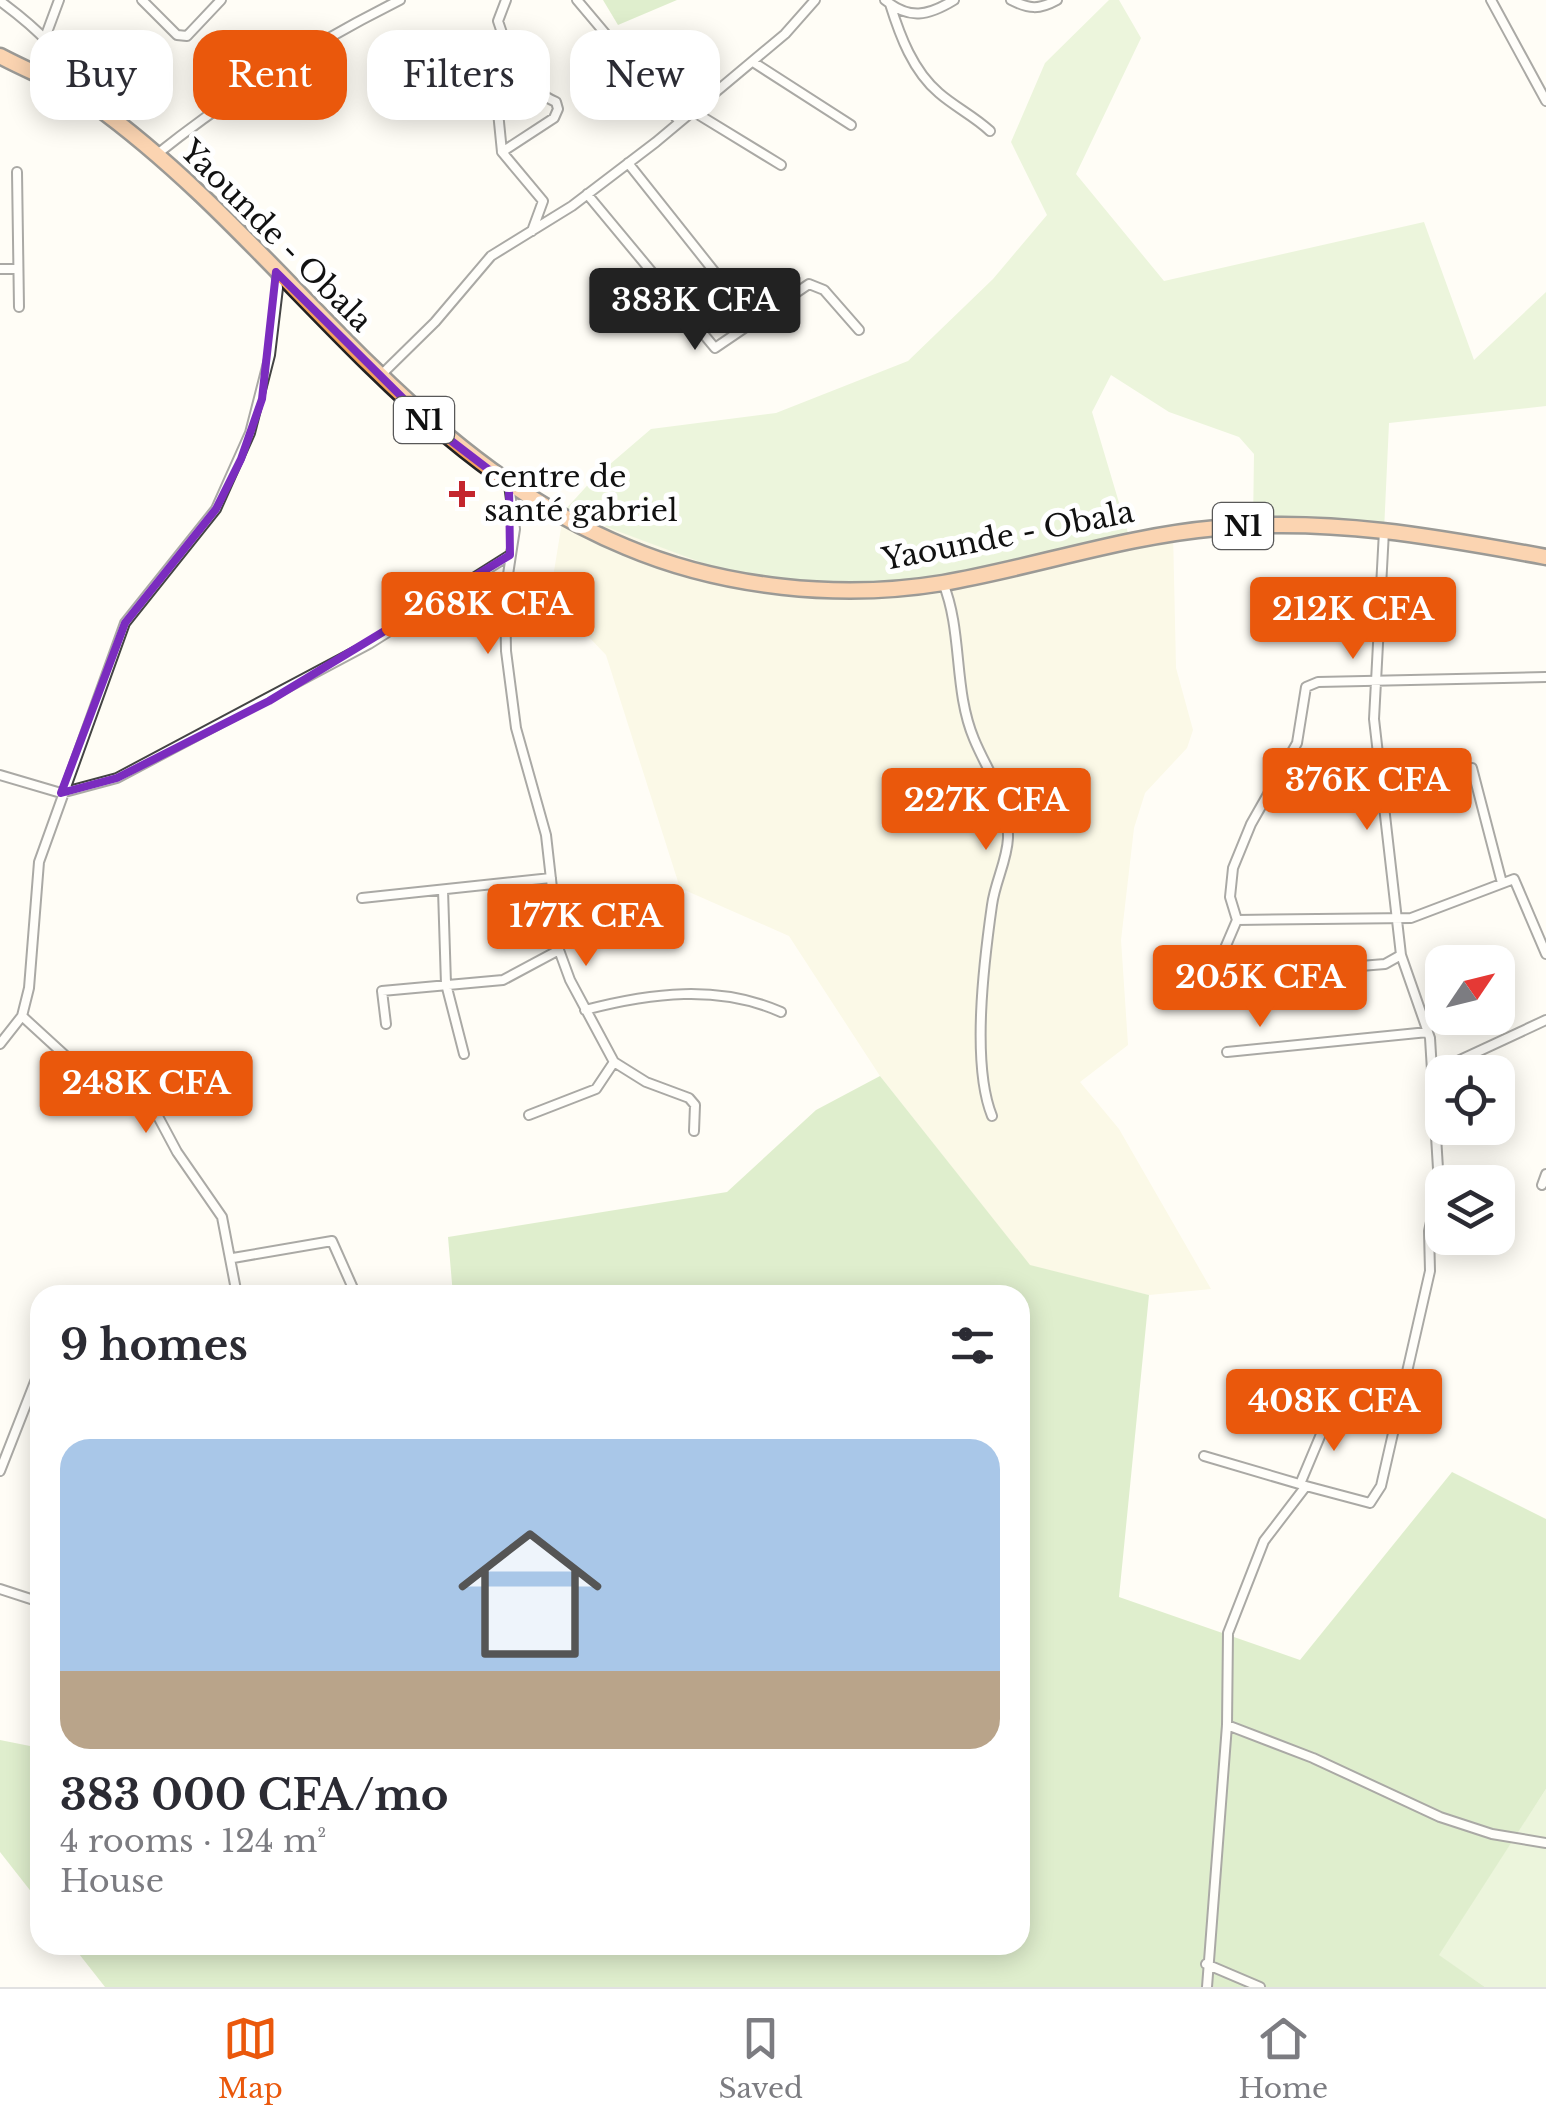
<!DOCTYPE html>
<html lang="en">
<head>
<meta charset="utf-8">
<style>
  :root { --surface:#fff; --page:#f2f2f3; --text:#2b2b33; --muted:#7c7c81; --line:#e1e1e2; --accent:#ea580c }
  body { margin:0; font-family:"Libre Baskerville",serif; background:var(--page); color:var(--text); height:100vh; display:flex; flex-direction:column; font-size:38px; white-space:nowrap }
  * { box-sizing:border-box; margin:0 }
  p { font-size:32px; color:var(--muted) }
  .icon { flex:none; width:55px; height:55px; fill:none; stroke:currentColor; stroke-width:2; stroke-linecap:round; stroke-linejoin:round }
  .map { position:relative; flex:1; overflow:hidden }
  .drawer { position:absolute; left:30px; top:1285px; width:1000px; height:670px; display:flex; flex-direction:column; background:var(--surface); border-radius:30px; box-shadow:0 5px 25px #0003 }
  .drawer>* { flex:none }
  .banner { position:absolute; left:30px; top:30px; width:1000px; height:90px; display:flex; gap:20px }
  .needle { width:65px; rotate:55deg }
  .controls { position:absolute; left:1425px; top:945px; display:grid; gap:20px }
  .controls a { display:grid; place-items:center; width:90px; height:90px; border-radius:20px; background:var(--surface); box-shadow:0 5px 25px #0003; font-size:50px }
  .price { position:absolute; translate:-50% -85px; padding:0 22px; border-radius:10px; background:var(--accent); color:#fff; font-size:32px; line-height:65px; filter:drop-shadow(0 2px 5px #0008) }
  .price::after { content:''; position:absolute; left:50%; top:60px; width:30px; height:22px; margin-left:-15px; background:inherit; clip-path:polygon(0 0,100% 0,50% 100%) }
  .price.current { background:#222; color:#fff }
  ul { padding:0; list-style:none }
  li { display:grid; align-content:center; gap:20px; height:530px; padding:0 30px }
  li+li { border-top:2px solid var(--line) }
  li span { display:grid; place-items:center; height:310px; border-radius:30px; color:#555 }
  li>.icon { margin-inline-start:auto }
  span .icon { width:180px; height:180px; fill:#fffc; stroke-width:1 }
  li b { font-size:42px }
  h2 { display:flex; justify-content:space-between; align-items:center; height:120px; padding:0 30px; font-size:42px }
  .tag { padding:0 35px; border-radius:30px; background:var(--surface); box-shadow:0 5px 25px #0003; font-size:35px; line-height:90px }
  .tag.current { background:var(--accent); color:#fff }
  .tabs { display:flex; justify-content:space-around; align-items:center; height:140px; border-top:2px solid var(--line); background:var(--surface); font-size:28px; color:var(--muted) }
  .tabs a { display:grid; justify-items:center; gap:5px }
  .tabs .current { color:var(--accent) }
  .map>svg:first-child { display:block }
</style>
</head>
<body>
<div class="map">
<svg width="1546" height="1987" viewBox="0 0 1546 1987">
  <rect width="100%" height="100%" fill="#fffdf5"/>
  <path fill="#f6f3d4" d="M564,510L717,568L1173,533L1176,668L1193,730L1187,748L1145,793L1134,828L1121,940L1128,1045L1080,1082L1119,1129L1211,1289L1149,1295L1030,1266L880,1076L789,936L680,888L606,655L550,596Z"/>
  <path fill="#d5ebbd" d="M1109,0H1119L1141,38L1076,174L1164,281L1424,222L1474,360L1546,292V406L1389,423L1384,531L1253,526L1254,454L1239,437L1169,412L1111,375L1092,412L1131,543L897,588L820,584L735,575L564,511L595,477L651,429L776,413L908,361L993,279L1047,215L1011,142L1045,63Z
    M1546,1789V1987H1485L1438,1955Z"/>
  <path fill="#b9dc9c" d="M603,0H677L618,25Z
    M880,1076L1030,1265L1149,1295L1119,1597L1300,1660L1452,1472L1546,1519V1789L1439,1955L1485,1987H105L72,1945H1020V1295H453L448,1237L727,1192L816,1110Z
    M0,1740L40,1748V1903L0,1852Z"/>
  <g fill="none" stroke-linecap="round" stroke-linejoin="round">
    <defs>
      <path id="street" d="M142,0L177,35L187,36L221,0
        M577,0L679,121
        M885,0C909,20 928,16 954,0
        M1011,0C1029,9 1039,10 1057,0
        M1491,0L1546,101
        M0,1C38,29 64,54 87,96
        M890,4C900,36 913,71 939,93C955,107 974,116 990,131
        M46,35L59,0
        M753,62L851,125
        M691,110L781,165
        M498,112L502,152L543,201L532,231
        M502,152L554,118L558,109L556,102C520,86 509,55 498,21L506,0
        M156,155C231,95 314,43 400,0
        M628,163L721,280
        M17,172L19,307
        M587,194L715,348L809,284L824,290L859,330
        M0,269H18
        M379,377L435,322L491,256L572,206L656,142L785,34L815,0
        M509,485L515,529L505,594L506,651L516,728L546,835L559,950L570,980L614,1062L646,1082L689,1098L695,1105L694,1131
        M943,583C963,632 953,689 974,739C988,773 1009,798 1008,838C1007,861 995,882 992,905C984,961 971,1064 992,1116
        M1472,768L1502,883
        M0,775L61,793L117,778L369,644L510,555
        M443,890L446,984L464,1054
        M362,898L551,878
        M1237,920L1411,918L1514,879L1546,954
        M1287,972L1385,964L1401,955
        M1195,990L1223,981L1225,948L1237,920L1230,897L1233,868L1251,824L1297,743L1306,687L1318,682L1546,677
        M585,1010C650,993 718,984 781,1012
        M22,1016L70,1060L131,1072L138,1079L177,1152L222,1217L237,1295
        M386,1024L382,991L503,980L559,950
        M0,1044L22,1016L29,988L39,862L125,623L216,509L250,433L270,355L278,288L276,272
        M1227,1052L1428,1032
        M1432,1073L1546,1020
        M529,1115L596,1089L614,1062
        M1542,1185L1546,1174
        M233,1258L332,1241L356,1295
        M1241,1376L1322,1398L1332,1408L1395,1425
        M1204,1456L1306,1486
        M0,1471L40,1369
        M1300,1484L1332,1408
        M0,1589L40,1602
        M1227,1725L1313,1758L1440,1817L1492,1834L1546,1843
        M1206,1964L1260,1987
        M1207,1987L1227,1725L1228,1633L1264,1541L1306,1486L1370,1503L1381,1486L1430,1271L1429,1231L1439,1185L1430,1038L1401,955L1374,719L1384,531"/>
      <path id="highway" d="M0,56C30,72 65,85 93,104C283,241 403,455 626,547C723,588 840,600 943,583C1035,567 1124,536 1217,528C1327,517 1438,537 1546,557"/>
    </defs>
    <use href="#street" stroke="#444" stroke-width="12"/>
    <use href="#highway" stroke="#222" stroke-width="19"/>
    <use href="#street" stroke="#fff" stroke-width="8"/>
    <use href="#highway" stroke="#f5a25d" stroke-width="14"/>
  </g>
  <path d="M0 0H1546V1987H0ZM276,272L428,423L509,485L510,555L269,701L117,778L61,793L125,623L216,509L241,459L262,399Z" fill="#fffdf5" fill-opacity=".55" fill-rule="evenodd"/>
  <path fill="none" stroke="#7b2cbf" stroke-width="8" stroke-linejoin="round" d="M276,272L428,423L509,485L510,555L269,701L117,778L61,793L125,623L216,509L241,459L262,399Z"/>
  <path fill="#c4262e" stroke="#fff" stroke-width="4" d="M457 479h10v10h10v10h-10v10h-10v-10h-10v-10h10z"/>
  <g text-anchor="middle" stroke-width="10" stroke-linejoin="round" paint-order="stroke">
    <g fill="#fff" stroke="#585858" stroke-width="2.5">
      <rect x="394" y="397" width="60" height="46" rx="8"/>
      <rect x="1213" y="503" width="60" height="46" rx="8"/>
    </g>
    <g font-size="28" font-weight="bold" fill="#111">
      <text x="424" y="430">N1</text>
      <text x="1243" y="536">N1</text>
    </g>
    <g font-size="30" fill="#111" stroke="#fff">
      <text transform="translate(276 236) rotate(45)" y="10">Yaounde - Obala</text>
      <text transform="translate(1008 536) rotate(-11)" y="10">Yaounde - Obala</text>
    </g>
    <g font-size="30" fill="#111" stroke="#fff" text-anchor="start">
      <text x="484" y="487">centre de<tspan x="484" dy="34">santé gabriel</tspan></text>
    </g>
  </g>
</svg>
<div class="controls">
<a><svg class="needle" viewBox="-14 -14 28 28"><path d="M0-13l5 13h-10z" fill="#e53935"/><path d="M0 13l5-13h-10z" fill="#7c7c81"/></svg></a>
<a><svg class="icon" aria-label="locate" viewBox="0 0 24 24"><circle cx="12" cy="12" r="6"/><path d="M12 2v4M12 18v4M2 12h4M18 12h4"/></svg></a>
<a><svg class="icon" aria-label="layers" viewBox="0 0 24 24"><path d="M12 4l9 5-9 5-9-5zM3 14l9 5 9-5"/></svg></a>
</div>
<b class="price current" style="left:695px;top:353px">383K CFA</b>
<b class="price" style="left:488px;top:657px">268K CFA</b>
<b class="price" style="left:1353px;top:662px">212K CFA</b>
<b class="price" style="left:1367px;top:833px">376K CFA</b>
<b class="price" style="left:986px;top:853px">227K CFA</b>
<b class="price" style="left:586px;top:969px">177K CFA</b>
<b class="price" style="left:1260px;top:1030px">205K CFA</b>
<b class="price" style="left:146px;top:1136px">248K CFA</b>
<b class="price" style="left:1334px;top:1454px">408K CFA</b>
<div class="banner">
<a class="tag">Buy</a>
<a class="tag current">Rent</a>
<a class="tag">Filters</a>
<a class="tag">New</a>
</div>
<section class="drawer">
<h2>9 homes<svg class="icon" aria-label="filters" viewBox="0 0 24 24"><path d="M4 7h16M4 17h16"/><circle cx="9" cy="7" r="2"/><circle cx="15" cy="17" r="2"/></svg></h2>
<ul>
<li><span style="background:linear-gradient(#a9c7e8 75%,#b9a48a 0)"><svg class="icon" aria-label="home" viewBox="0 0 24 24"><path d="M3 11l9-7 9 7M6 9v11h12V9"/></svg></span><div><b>383 000 CFA/mo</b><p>4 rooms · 124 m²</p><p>House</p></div></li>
</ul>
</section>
</div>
<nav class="tabs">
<a class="current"><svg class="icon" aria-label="map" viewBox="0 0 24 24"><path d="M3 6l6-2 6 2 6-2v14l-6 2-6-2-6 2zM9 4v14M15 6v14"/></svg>Map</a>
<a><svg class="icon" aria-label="saved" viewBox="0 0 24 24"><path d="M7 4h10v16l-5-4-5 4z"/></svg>Saved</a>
<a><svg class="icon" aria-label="home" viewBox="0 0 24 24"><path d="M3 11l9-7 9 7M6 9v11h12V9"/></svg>Home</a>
</nav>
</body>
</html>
